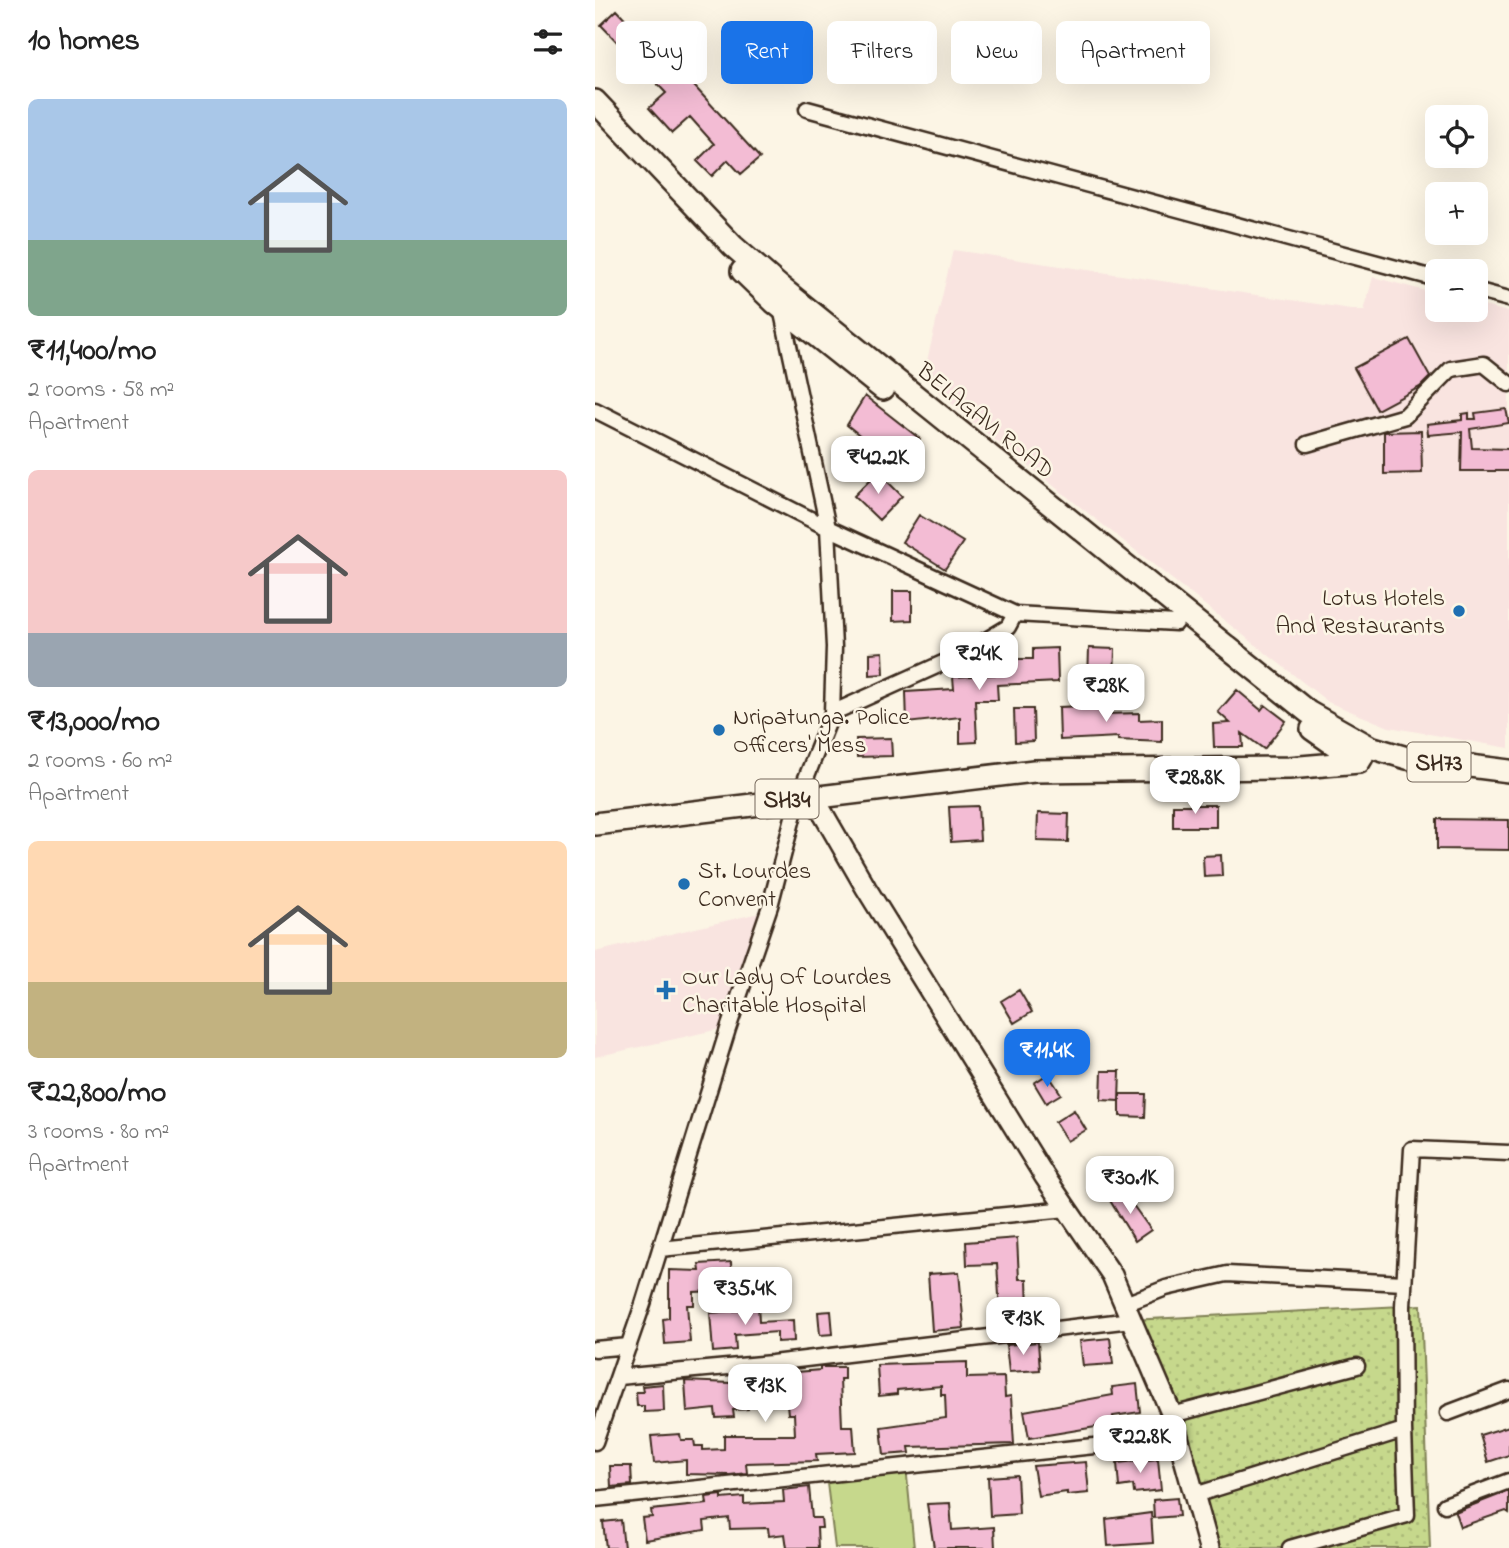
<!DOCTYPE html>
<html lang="en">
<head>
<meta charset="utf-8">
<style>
  :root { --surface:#fff; --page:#f6f6f6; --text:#222; --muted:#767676; --accent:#1a73e8 }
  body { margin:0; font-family:"Indie Flower",sans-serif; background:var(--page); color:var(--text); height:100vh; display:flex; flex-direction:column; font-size:26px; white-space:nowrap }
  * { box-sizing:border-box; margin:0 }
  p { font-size:23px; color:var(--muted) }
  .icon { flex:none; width:38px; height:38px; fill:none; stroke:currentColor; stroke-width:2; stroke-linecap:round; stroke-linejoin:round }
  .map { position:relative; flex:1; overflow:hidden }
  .drawer { display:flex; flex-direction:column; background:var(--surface); width:595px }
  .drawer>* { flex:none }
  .banner { position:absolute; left:21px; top:21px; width:665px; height:63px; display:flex; gap:14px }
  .tools { position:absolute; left:830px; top:105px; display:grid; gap:14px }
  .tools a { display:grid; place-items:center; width:63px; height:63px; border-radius:10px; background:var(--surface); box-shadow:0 7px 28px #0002; font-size:35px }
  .price { position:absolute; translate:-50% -60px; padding:0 16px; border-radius:14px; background:#fff; color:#222; font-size:23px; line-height:46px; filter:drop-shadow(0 2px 4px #0008) }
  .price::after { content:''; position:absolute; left:50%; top:42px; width:21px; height:16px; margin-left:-10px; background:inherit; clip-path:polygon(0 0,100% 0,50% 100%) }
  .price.on { background:var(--accent); color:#fff }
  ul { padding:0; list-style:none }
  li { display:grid; align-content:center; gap:14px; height:371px; padding:0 28px }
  li span { display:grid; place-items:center; height:217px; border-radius:10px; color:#555 }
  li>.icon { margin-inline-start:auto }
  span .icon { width:126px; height:126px; fill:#fffc; stroke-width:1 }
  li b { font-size:30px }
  h2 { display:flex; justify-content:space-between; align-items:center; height:84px; padding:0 28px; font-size:30px }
  .tag { padding:0 24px; border-radius:10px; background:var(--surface); box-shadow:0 7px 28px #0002; font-size:24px; line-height:63px }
  .tag.on { background:var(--accent); color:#fff }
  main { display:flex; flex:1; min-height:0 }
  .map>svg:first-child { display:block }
</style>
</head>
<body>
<main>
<section class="drawer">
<h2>10 homes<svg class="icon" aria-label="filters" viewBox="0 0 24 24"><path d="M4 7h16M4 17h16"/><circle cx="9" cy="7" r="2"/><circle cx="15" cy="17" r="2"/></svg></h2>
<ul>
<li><span style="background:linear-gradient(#a9c7e8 65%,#7fa58c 0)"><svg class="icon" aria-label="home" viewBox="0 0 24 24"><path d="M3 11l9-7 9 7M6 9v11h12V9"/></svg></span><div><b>₹11,400/mo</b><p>2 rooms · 58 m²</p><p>Apartment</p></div></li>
<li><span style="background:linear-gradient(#f6c9c9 75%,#9aa5b1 0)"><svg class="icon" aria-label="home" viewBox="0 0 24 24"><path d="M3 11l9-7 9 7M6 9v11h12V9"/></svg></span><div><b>₹13,000/mo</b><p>2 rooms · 60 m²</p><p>Apartment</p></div></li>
<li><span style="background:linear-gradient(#ffd9b3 65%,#c2b280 0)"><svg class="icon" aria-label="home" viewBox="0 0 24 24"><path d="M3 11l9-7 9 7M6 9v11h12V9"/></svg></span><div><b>₹22,800/mo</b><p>3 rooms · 80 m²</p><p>Apartment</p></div></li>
</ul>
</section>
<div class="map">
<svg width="914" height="1548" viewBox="0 0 914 1548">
  <defs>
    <pattern id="grass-dots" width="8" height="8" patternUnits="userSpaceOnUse" patternTransform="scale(1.75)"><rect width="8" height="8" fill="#c6d88c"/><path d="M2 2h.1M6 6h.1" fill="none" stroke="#abba78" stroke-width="1.8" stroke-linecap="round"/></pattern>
  </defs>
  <rect width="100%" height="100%" fill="#fcf5e5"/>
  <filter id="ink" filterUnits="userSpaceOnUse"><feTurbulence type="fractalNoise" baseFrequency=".0143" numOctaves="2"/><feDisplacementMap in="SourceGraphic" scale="14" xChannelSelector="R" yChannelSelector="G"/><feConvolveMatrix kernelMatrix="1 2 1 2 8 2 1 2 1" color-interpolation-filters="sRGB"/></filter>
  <g filter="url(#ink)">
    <path fill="#f9e4e0" d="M358,250L769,311L778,277L842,294V310H880V304L914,312V748L794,727L733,702L380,424L328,378Z
      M168,912L129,1028L0,1057V952Z"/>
    <path fill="url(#grass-dots)" stroke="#808155" stroke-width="2" d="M826,1305L835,1548H614L536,1320Z"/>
    <path fill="#c6d88c" stroke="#808155" stroke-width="2" d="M311,1466L319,1548H240L231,1475Z"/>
    <path fill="#f3bcd4" stroke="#3b2a1e" stroke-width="2" d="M22,10L87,79L90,76L165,158L146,174L133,160L117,176L102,161L119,144L95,117L77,133L54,108L71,93L6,25Z
      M814,339L835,377L825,387L782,410L759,368Z
      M270,396L325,439L303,466L252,425Z
      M911,409L914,423L875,429L877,448L914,449V471H866L867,432L833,435L832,424L867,420V414L874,413V419H881L880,413Z
      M826,431L827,473L789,474V432Z
      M283,472L307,496L284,520L259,496Z
      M324,515L368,542L350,569L307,542Z
      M298,591H317V620L298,621Z
      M462,648L463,682L402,685L403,700H380L382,742L365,743V717L312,723L311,692L359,689L358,677L410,674V659H438V649Z
      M494,648L520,649L519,682L493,681Z
      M288,652L289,674L275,675V653Z
      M642,690L666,710L670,705L691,721L669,749L647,733L648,747H619L618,724L635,723L623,712Z
      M487,702H509L510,714L544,713V720L567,719V742L523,740V737L465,740L464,707L487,706Z
      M419,709H438L439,741L420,742Z
      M296,738L297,756L262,757L261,739Z
      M578,805H621V827H578Z
      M383,806L385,840L356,842L354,807Z
      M443,813L474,814L473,842L442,841Z
      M842,819L914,820V850L842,849Z
      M626,855L627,876L609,877L608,856Z
      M424,990L437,1012L419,1023L406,1001Z
      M507,1071H525L524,1101L506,1100Z
      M453,1074L466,1094L451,1103L439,1083Z
      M525,1094H551L550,1117L525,1116Z
      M479,1110L491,1130L472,1141L460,1122Z
      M527,1190L556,1230L540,1241L514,1199Z
      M422,1238L424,1279H432L433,1310L405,1311L402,1264L372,1265L371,1242Z
      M136,1262L137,1290L99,1292V1305H92L95,1342L70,1344L68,1319L74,1318V1270L105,1271L104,1264Z
      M364,1272L369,1328L337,1331L333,1274Z
      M163,1304L164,1322L198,1320L199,1341L182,1342V1332L140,1335L141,1350L118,1352L115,1313L147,1310V1305Z
      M236,1311L238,1334L225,1335L223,1312Z
      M515,1338L518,1364L488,1366L485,1341Z
      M443,1342L445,1370L414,1372L411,1345Z
      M372,1362V1378L409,1377L410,1397L416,1396L419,1444L314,1447L315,1453L289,1455L286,1427L351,1418L350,1395H346V1386L302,1390V1394L284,1396L282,1365Z
      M225,1367H249V1379H245L247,1426H258L260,1452L221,1454L222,1461L151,1463L152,1473L135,1475L91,1474V1460L59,1463L56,1436L85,1434L86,1440H99L100,1446H108V1450L129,1449V1435H200L199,1414H193L192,1404L153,1406V1409L138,1410L139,1417L121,1418L120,1409L92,1412L90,1381L136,1383L137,1388L152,1387V1390L191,1389L190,1373L225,1370Z
      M68,1384L69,1411L49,1412V1406H42L41,1392H48L47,1386Z
      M542,1384L545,1412L518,1416L519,1424L434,1438L429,1411L518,1395L517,1387Z
      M914,1426V1455L893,1462L885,1435Z
      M563,1459L566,1490L539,1493L538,1485L524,1487L522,1463Z
      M491,1462L494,1493L472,1495V1492L443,1496L438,1466Z
      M15,1466H36L37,1485L16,1487Z
      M422,1475L424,1514L395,1516L393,1477Z
      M214,1487L217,1518H226L227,1528H222L223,1548H192L190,1534L174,1536L173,1528L135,1529L134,1518L109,1521L110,1530L50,1540L47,1518L57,1517L56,1510L112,1504L111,1497L127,1495V1499L149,1497V1504L189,1502L188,1490Z
      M914,1491V1513L911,1511L865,1527L860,1512Z
      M582,1498L584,1516L559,1518L558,1500Z
      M355,1503L357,1530L399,1527L400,1548H339L332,1504Z
      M556,1513L558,1543L513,1546L511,1519Z
      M26,1520L29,1548H11L8,1522Z"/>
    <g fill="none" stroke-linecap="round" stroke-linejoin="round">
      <defs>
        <path id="street" d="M212,109L842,279
          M880,290L914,299
          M0,410L233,528L420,614L581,623
          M712,444L810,416L856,369L889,364L914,384
          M237,713L368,654L413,627L420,614
          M65,1249L472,1209
          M530,1304L571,1288L632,1274L809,1283
          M0,1349L34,1346
          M23,1377L177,1363L536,1320
          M853,1413L914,1390
          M577,1415L762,1366
          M0,1442L48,1304L133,1029L175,906L203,798L237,713L239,647L233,528L186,308
          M600,1495L809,1430L808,1306L817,1149L914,1153
          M0,1499L584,1437
          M850,1505L914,1481
          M695,1548L812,1515L809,1430"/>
        <path id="secondary" d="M218,796L271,888L450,1177L517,1275L577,1415L614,1548"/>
        <path id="primary" d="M0,101L138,246L184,286L713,712L775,747L812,758L914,771
          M147,271L179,302L288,389
          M717,729L764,762
          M0,824L439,771L694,768L764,762L767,757"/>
      </defs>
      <use href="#street" stroke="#3b2a1e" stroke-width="19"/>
      <use href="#secondary" stroke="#3b2a1e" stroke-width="24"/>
      <use href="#primary" stroke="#3b2a1e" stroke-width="26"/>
      <use href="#street" stroke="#fcf5e5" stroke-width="14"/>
      <use href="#secondary" stroke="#fcf5e5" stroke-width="19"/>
      <use href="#primary" stroke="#fcf5e5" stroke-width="21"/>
    </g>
  </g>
  <g fill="#1f6fb2" stroke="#fcf5e5" stroke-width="2.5">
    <circle cx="864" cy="611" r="7"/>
    <circle cx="124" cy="730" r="7"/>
    <circle cx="89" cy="884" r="7"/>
    <path d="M67.5 979.5h7v7h7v7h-7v7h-7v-7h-7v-7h7z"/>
  </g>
  <g text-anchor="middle" stroke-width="5" stroke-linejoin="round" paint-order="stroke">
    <g fill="#fcf5e5" stroke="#75675a" stroke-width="2">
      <rect x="812.5" y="742.5" width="63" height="39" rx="5"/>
      <rect x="160.5" y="779.5" width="63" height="39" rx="5"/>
    </g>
    <g font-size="23" font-weight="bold" fill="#3b2a1e">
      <text x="844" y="770">SH73</text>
      <text x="192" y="807">SH34</text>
    </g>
    <g font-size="24" fill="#3b2a1e" stroke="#fcf5e5">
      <text transform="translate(391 420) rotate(39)" y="8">BELAGAVI ROAD</text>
    </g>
    <g font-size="24" fill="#3b2a1e" stroke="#fcf5e5" text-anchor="start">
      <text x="850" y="605" text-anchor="end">Lotus Hotels<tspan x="850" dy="28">And Restaurants</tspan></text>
      <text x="138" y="724">Nripatunga. Police<tspan x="138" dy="28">Officers' Mess</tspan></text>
      <text x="103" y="878">St. Lourdes<tspan x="103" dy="28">Convent</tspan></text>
      <text x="87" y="984">Our Lady Of Lourdes<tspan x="87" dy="28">Charitable Hospital</tspan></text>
    </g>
  </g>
</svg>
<div class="tools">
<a><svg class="icon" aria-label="locate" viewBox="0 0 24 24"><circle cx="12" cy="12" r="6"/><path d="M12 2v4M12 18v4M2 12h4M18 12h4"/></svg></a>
<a>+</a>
<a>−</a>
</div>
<b class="price" style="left:283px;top:496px">₹42.2K</b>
<b class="price" style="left:384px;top:692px">₹24K</b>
<b class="price" style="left:511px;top:724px">₹28K</b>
<b class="price" style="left:600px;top:816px">₹28.8K</b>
<b class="price on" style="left:452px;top:1089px">₹11.4K</b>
<b class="price" style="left:535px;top:1216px">₹30.1K</b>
<b class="price" style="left:150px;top:1327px">₹35.4K</b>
<b class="price" style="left:428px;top:1357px">₹13K</b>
<b class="price" style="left:170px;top:1424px">₹13K</b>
<b class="price" style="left:545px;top:1475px">₹22.8K</b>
<div class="banner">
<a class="tag">Buy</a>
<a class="tag on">Rent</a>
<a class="tag">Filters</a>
<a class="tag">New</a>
<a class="tag">Apartment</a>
</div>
</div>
</main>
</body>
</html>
